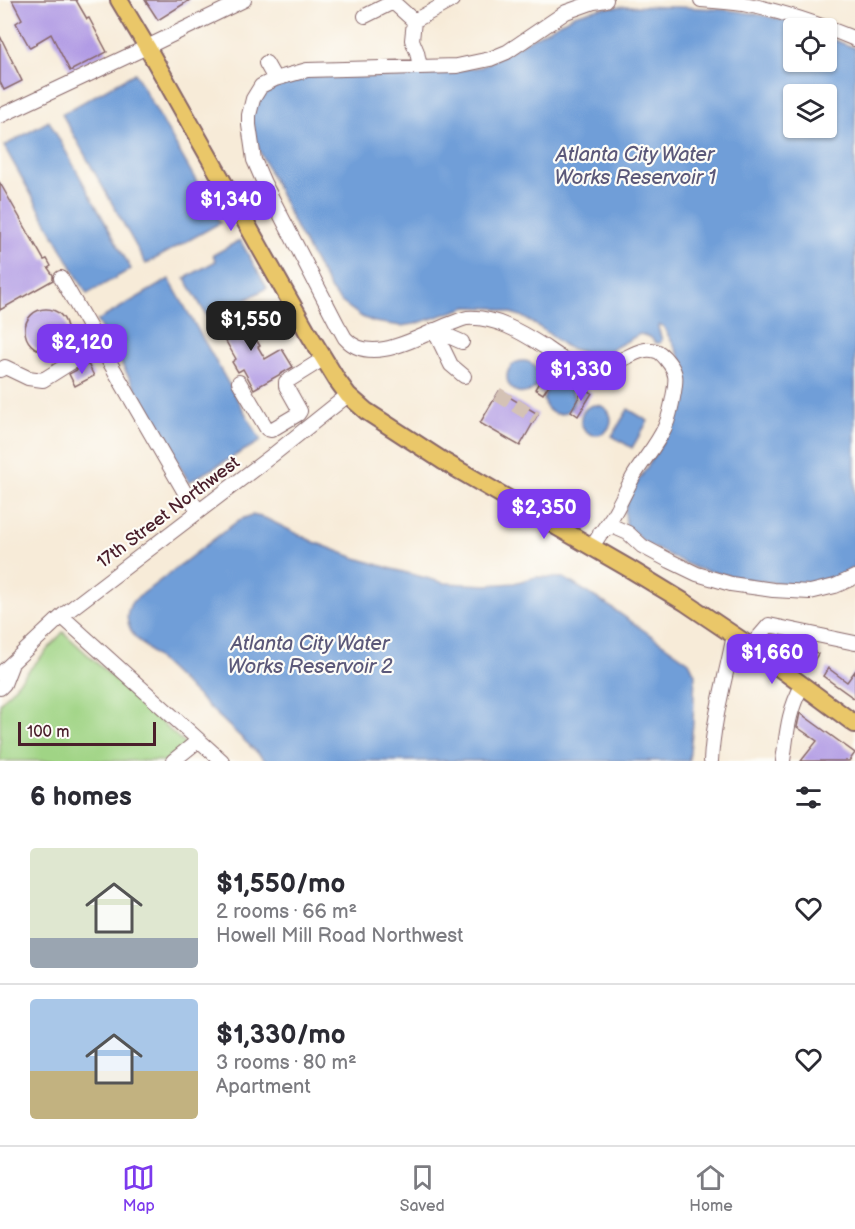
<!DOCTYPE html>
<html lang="en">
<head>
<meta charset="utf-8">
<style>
  :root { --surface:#fff; --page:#f2f2f3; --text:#2b2b33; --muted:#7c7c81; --line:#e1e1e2; --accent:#7c3aed }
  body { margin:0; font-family:"Balsamiq Sans",sans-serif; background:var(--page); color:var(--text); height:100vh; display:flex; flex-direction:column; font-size:22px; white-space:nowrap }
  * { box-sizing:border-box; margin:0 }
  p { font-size:20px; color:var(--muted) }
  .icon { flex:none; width:33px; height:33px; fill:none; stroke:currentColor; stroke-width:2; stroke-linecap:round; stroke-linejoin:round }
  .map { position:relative; height:761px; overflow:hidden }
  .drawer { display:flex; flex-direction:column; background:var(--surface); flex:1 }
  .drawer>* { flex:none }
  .tools { position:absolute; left:783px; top:18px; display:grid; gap:12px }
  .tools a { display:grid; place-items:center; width:54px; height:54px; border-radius:6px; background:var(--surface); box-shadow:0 2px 4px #0004; font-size:30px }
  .scale { position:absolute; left:18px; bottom:15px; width:138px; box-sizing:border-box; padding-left:6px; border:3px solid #4a1f2b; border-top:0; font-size:16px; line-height:21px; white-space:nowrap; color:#4a1f2b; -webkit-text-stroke:4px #fdfcf7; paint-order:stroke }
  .price { position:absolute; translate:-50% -51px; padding:0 14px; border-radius:12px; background:var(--accent); color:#fff; font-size:20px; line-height:39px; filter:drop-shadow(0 2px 3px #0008) }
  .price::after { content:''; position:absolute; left:50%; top:36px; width:18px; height:14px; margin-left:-9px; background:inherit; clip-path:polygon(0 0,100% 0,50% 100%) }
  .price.active { background:#222; color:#fff }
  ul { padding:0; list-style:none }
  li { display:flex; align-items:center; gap:18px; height:150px; padding:0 30px }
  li+li { border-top:2px solid var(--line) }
  li span { display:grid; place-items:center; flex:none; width:168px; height:120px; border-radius:6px; color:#555 }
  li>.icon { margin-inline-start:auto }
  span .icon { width:72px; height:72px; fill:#fffc; stroke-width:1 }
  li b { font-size:26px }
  h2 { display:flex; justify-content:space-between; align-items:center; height:72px; padding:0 30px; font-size:26px }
  .tab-bar { display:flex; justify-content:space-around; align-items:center; height:84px; border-top:2px solid var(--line); background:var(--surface); font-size:16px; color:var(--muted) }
  .tab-bar a { display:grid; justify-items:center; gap:3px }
  .tab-bar .active { color:var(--accent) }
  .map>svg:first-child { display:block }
</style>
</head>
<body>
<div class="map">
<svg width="855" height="761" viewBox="0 0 855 761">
  <rect width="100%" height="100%" fill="#fdfcf7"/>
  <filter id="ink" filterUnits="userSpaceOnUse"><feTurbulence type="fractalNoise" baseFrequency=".0167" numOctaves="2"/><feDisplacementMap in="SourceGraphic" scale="12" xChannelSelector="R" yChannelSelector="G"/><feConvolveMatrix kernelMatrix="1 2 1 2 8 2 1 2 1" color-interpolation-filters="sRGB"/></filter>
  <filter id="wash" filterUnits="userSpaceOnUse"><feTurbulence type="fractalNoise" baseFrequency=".008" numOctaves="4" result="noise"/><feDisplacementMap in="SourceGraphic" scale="24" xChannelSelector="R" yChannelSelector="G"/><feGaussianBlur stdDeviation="1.35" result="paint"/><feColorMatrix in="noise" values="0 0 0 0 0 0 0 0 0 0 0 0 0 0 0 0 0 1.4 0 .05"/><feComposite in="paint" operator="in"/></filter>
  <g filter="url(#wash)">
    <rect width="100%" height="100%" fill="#f7ebd8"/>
    <path fill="#a0d485" stroke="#757a58" stroke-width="1.5" d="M63,632L186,745L165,761H0V703Z"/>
    <path fill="#6f9ed8" stroke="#5c5e82" stroke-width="1.5" fill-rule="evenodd" d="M627,6C688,7 749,6 806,28H794V62H826L827,37L855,48V567L830,580L803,586L749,580L695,568L646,544L626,525L625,512L627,498C648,465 694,404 682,363C678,350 669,338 663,326L659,325L658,327L662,340L660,343H656L650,337L640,334L605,353L592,355L566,347L544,330L521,316L494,308L467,307L415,324L401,326L374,322L362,317L340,301L331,290L297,230L250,131V117L262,93L286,80L299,76L327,75L395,77L481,67L574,15L600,8ZM794,94H826V128H794Z
      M135,73L220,223L146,264L62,114Z
      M49,121L131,269L87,294L4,146Z
      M240,240L267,288L238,304L241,309L212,325L185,278L216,261L213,255Z
      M169,279L261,441L189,482L97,321Z
      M507 377a16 16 0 1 1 32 0a16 16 0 1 1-32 0Z
      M544 399a15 15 0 1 1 30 0a15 15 0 1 1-30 0Z
      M581 420a15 15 0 1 1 30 0a15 15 0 1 1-30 0Z
      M628,409L648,421L632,448L612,436Z
      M252,515L265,518L314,542L353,557L392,569L445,583L487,585L514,583L536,577L564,578L606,604L689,662L695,674L693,723L689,761H266L135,637C127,625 124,615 132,602L239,520Z"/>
    <g id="blocks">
      <path fill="#b09ae4" d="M12,0H76L87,19L89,18L107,52L70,71L51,34L36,43L37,44L30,48L16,23L22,19Z
        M145,0H190L158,20Z
        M0,36L22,81L4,90L0,82Z
        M0,183L44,260L47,259L51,266L48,268L53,275V280L0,310Z
        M25 330a21 21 0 1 1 42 0a21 21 0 1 1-42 0Z
        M239,311L260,346L258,347L265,359L282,349L293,367L254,389L243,369L238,372L232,362L236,359L216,324Z
        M88,364L94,376L75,386L69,374Z
        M549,366L558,371L543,394L535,389Z
        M584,388L592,393L578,416L571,411Z
        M499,391L538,414L520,446L480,423Z
        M802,644L818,654L812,664L796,654Z
        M828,668L847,682L855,671V699L823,676Z
        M800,713L855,753L849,761H801L817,741L797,727Z"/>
    </g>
  </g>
  <g filter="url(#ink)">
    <use href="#blocks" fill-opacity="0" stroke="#876668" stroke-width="1.5"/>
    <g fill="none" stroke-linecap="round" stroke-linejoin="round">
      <path stroke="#d4c2b5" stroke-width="14" stroke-dasharray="14 7" stroke-linecap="butt" d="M497,394L536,418"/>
      <defs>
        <path id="minor" d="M701,0C715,1 729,2 743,4C782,11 819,24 855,39
          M393,2L414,21L452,0
          M365,16L393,2L392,0
          M414,21L412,40L417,52L420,67
          M266,63L275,79
          M0,116L147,47L244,0
          M61,278L184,491L199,511
          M434,330L451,365L464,376
          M438,338L446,335L462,342
          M585,368L596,380L609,379
          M0,370L5,367L28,378L43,380L70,363L101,348
          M239,382L267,429L271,430L298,414L300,411L286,386V382L323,359
          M600,533L612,526L628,533L642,546L670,561L697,574L731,584L773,590L810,592L835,586L855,577
          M592,547C598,537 605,527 612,517C620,504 626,490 633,477C643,460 657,445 665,427C670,416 672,404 674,392C676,380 677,373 669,363C666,359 661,352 656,351C642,346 630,357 618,361C608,365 598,368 587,367C570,366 556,355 543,346C521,332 494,316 467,318C462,319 455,322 450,324C422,334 371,368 345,338C343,335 341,330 338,326L264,183L254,160L249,125V115L253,99L261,86L275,79L307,70L457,66L490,59L507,52L566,12L594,2L606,0
          M63,615L67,621L222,761
          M750,647L769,625L855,643
          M0,674L63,615L274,454L348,395
          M0,688L4,684L11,666
          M173,761L199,740
          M711,761C713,719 726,677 734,635
          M783,761C787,733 788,711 802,686"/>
        <path id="major" d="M119,0L147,47L307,331L337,380L348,395L366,411L443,461L630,569L686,603L744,642L855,724"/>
      </defs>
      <use href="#minor" stroke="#876668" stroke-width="16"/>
      <use href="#major" stroke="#876668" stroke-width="20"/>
      <use href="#minor" stroke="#fff" stroke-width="14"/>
      <use href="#major" stroke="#eac769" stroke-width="16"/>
    </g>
  </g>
  <g text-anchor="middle" stroke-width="4.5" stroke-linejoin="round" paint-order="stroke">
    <g font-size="18" fill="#4a1f2b" stroke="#fdfcf7">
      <text transform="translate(168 512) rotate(-37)" y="6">17th Street Northwest</text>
    </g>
    <g font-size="20" font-style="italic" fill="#5b5879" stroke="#fdfcf7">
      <text x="635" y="161">Atlanta City Water<tspan x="635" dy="23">Works Reservoir 1</tspan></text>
      <text x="310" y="650">Atlanta City Water<tspan x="310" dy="23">Works Reservoir 2</tspan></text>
    </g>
  </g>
</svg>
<div class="tools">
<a><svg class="icon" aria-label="locate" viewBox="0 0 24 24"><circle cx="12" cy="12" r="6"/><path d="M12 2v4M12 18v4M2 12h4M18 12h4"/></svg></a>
<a><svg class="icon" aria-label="layers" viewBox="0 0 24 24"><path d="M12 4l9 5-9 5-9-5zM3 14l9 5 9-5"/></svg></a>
</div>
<div class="scale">100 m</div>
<b class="price" style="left:231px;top:232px">$1,340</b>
<b class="price active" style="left:251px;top:352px">$1,550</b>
<b class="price" style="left:82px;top:375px">$2,120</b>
<b class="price" style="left:581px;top:402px">$1,330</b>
<b class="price" style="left:544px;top:540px">$2,350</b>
<b class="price" style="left:772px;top:685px">$1,660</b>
</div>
<section class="drawer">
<h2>6 homes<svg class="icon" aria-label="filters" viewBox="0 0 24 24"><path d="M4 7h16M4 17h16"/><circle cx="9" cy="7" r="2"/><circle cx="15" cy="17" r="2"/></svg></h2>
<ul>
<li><span style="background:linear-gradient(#dfe7d0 75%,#9aa5b1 0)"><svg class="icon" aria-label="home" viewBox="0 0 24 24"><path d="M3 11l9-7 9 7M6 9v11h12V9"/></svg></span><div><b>$1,550/mo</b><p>2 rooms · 66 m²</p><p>Howell Mill Road Northwest</p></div><svg class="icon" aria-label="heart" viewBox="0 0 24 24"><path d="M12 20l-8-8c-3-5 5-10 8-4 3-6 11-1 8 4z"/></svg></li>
<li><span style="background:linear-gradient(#a9c7e8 60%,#c2b280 0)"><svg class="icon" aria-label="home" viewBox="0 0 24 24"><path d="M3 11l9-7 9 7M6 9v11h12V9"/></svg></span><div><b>$1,330/mo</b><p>3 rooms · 80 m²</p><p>Apartment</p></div><svg class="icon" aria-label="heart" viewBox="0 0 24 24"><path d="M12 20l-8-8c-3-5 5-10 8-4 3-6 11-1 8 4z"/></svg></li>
</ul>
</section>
<nav class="tab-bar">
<a class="active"><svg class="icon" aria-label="map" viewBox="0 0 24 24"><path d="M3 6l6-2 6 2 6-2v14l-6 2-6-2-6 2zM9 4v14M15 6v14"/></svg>Map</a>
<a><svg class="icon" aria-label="saved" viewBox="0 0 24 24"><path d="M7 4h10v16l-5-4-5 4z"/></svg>Saved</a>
<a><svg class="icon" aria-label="home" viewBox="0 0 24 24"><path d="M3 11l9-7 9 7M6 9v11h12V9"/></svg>Home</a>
</nav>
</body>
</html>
